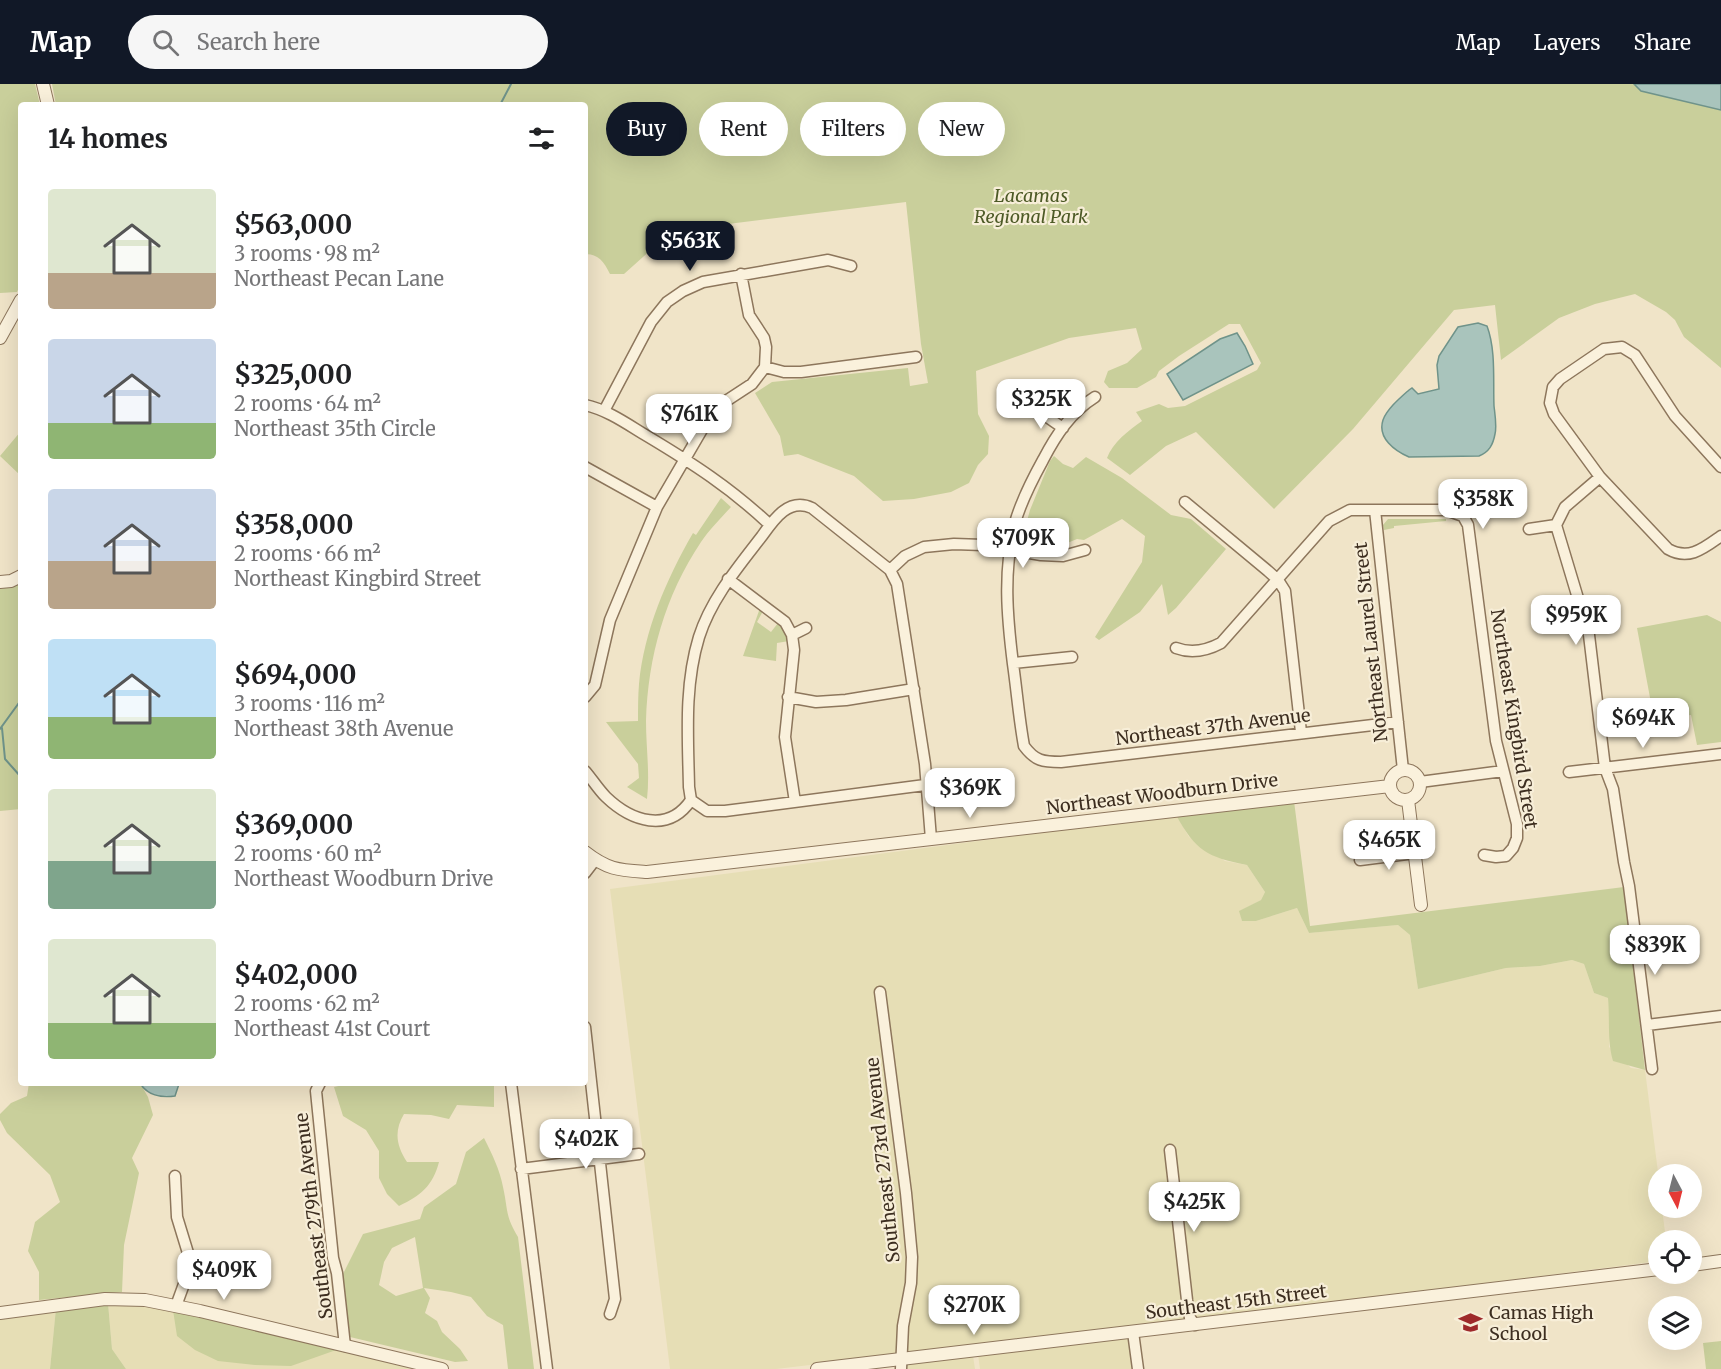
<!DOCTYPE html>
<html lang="en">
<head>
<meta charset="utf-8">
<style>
  :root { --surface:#fff; --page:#f6f6f6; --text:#202124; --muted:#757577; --accent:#111827 }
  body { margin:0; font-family:Merriweather,serif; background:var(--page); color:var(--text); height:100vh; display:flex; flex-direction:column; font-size:22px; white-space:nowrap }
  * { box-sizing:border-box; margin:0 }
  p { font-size:20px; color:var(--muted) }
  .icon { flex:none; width:33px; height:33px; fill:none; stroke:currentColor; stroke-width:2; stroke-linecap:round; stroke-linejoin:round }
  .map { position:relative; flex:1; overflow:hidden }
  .side { position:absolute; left:18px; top:18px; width:570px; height:984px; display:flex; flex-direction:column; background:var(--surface); border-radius:6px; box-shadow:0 6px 24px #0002 }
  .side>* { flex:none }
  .top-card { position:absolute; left:606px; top:18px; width:570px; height:54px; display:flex; gap:12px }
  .needle { width:39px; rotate:173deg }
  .tools { position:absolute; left:1648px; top:1080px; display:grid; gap:12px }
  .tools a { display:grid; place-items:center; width:54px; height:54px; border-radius:50%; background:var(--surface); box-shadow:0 6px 24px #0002; font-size:30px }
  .price { position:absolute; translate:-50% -51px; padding:0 14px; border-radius:12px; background:#fff; color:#222; font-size:20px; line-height:39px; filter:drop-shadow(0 2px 3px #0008) }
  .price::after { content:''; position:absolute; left:50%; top:36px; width:18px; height:14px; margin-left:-9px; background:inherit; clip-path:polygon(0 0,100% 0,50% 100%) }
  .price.on { background:var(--accent); color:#fff }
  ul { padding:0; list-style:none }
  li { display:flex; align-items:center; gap:18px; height:150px; padding:0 30px }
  li span { display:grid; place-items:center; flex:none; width:168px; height:120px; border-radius:6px; color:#555 }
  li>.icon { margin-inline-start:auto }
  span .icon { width:72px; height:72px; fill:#fffc; stroke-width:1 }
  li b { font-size:26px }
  h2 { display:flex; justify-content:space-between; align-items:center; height:72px; padding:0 30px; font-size:26px }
  .chip { padding:0 21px; border-radius:27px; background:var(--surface); box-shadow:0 6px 24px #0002; font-size:21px; line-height:54px }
  .chip.on { background:var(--accent); color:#fff }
  header { display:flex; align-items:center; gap:36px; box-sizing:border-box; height:84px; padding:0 30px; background:var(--accent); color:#fff }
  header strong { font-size:28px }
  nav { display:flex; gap:33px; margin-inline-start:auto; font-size:21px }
  .search { width:420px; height:54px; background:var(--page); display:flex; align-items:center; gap:15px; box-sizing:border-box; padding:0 21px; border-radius:33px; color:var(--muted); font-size:22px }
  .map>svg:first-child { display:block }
</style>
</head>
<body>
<header>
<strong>Map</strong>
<div class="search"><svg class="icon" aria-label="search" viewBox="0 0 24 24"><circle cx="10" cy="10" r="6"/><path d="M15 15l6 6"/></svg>Search here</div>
<nav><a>Map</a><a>Layers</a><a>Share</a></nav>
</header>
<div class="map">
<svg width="1721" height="1285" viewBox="0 0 1721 1285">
  <rect width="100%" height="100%" fill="#f0e4c8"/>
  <path fill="#e6deb5" d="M1176,731L1189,753L1225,777L1247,781L1265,808L1261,816L1240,827L1242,837H1256L1297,824L1309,849L1398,841L1410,851L1418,905L1506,884L1540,882L1572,876L1584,880L1594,909L1608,914L1611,941L1609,963L1631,984L1645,986L1659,1096V1124H1662L1666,1156H1659V1177L1250,1229L776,1285H670L610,805Z
    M108,1219L137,1220L173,1226L430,1285H126L112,1265Z
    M56,1224L50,1285H0V1233Z
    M1130,1253L1135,1285H980L978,1270Z
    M973,1272L975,1285H904V1280Z"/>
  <path fill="#c9cf9b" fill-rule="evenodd" d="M0,0H35L40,21H21V199L17,208L0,209Z
    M52,0H1634L1641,7L1721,26V284L1684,253L1675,236L1666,228L1635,210L1595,220L1559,234L1501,276L1495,221L1454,226L1353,345L1274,425L1196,348L1166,362L1130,391L1107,374C1113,358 1128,347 1142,337L1136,328L1159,320L1168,324L1185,322L1257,286L1261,279L1240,240H1229L1179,272L1159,287L1156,293L1137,304H1109L1104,298L1108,287L1127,279L1142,265L1136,244L1069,254L976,287L978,330L989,352L988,370L978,381L969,399L951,408L914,415L883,417L854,392L798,370L784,372L780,352L755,309L772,298L908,284L910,302L928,299L921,260L906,118L672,147L624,190H610C604,178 599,170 585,170V21H56Z
    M21,347V392L0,372Z
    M1054,372L1063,380L1073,384L1086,373L1122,394L1171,431L1191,435L1226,465L1176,524L1168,531L1162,500L1140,528L1099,556L1095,553L1142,478L1145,452L1122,435L1084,456L1077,455L1060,462L1047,463L1023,458L1022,455L1030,426L1050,377Z
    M721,414L731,423C721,434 709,446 701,458C665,512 648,572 646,637C646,663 650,689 647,715L627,703L639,694L638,680L606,638L638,637C638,625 638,612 639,600C644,547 666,496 693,449L696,451Z
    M1388,435H1446V437L1394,442V444L1384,446L1383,441Z
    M21,499V725L0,727V505Z
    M760,524L763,527L757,538L771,548L778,539L785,547L789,557L777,559L776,577L743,572Z
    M1707,531L1721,538V658L1697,661L1691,631L1654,635L1637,544Z
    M1294,717L1310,842L1624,803L1645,986L1613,977C1607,957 1610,935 1608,914L1594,909L1584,880L1572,876L1540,882L1506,884L1418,905L1410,851L1398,841L1309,849L1297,824L1256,837H1242L1239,827L1261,816L1265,808L1247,781C1207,773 1196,767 1176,731Z
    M29,999H140L148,1013L153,1031L132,1074L139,1089L124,1161L122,1208L39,1216V1188L28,1167L35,1138L60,1118L50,1091L7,1049L0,1036V1030L11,1019L27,1012Z
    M352,999H494V1023L457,1021L449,1035L431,1031L404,1030C394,1047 396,1061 407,1078H439C433,1102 420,1112 399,1122L387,1110L379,1094V1067L366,1046L343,1032L334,1003Z
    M484,1054C492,1070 500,1086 503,1103C508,1125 505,1132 518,1153L534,1285H508L503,1241L487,1232L471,1213L451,1208L424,1204L430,1214L425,1229L437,1237L442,1248L460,1265L468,1277L455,1278L350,1253L342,1192L363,1150L420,1135L424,1123L456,1100L466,1068ZM415,1153L423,1204L396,1212L379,1201L384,1178L392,1164Z
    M108,1219L112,1265L126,1285H50L56,1224Z
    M173,1226L339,1265L291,1282L255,1281L218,1277L195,1266L177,1252Z
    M1721,1257V1285H1706L1703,1259Z"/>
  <path fill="#a9c4bc" stroke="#6f938a" stroke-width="1.5" d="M1634,0H1721V26L1641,7Z
    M1478,239L1487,242C1496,266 1493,296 1494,322C1495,331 1497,342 1495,350C1493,361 1489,368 1479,372L1409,373C1395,367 1377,354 1383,336C1387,325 1400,314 1409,306L1412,304L1418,310L1439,305L1437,281L1439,272L1458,243Z
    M1237,249L1245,262L1253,280L1183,316L1167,290L1220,255Z
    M140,999H179V1000L175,1012C161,1014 147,1011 140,999Z"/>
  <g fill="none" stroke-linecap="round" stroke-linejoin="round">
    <path stroke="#6f938a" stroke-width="2" d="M500,21L511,0
      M2,644L5,675L21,693
      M0,645L21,616"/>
    <defs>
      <path id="minor" d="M765,283L784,288H801L916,273
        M1095,313C1071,328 1056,351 1043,376C1032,396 1021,417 1015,439C1003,487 1007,532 1013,580C1017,608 1019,635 1024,662C1035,677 1043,678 1061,678L1398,638
        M585,321C608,326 627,340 647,352C692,379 731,404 770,441
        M1037,326L1063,344
        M604,327L651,238L667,218L683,207L703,198L828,176L851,182
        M585,383L657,423
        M1721,383L1675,332L1635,271L1622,263L1604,265L1560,295L1553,303L1550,319L1554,330L1600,393L1668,465C1689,477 1704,464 1721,452
        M1185,418L1268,487L1278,496L1285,507L1301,648
        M1375,426L1403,686
        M1556,441L1589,551L1605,684L1613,705L1624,778L1629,802L1652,985
        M1529,445L1556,441L1565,423L1600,393
        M890,486L905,472L924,463L954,460L983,461L1041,471L1063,472L1085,466
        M728,495L785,538L792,551L794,566L785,653L795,718
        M792,551L806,544
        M1176,564C1192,570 1206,567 1221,559L1329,437L1350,426H1446L1463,432L1468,441L1496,657L1517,740V754L1513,764L1506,772L1496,773L1484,771
        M1013,579L1072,573
        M585,613L595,601L610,536L657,423L710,332L723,319L752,300L765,283L766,263L764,254L749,231L741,190
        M788,613L816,618L846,616L914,605
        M585,687C592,695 598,705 606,713C631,737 668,750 691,716
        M1569,688L1721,670
        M1420,698L1503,687
        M691,716L689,703C688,653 684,602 699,553C711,515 738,483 762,452C774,435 789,413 812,424L890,486L897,500L925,680L931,755
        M691,716L707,727H725L925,701
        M1360,776L1415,769
        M585,789L595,776
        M880,908L906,1109L912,1173L911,1199L903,1242L901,1285
        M1647,941L1721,932
        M585,943L615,1215L610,1230
        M320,999L316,1007L317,1017L333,1174L337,1189L345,1262
        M511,999L547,1285
        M1170,1066L1187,1216L1190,1234L1195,1241
        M521,1085L639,1070
        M175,1092L177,1133L188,1169V1189L176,1222
        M1133,1248L1138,1285"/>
      <path id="tertiary" d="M43,0L48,21
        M0,254L21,216
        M0,498L11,497L21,492
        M1390 701a15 15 0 1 1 30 0a15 15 0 1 1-30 0Z
        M1408,716L1421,821
        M585,768C608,786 619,786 647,788L1390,702
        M1692,1181L1721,1177
        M0,1229L105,1215L145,1216L200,1227L442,1285
        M817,1285L1659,1185"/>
    </defs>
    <use href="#minor" stroke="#8d765c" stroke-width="13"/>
    <use href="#tertiary" stroke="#8d765c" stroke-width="14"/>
    <use href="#minor" stroke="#faf1dc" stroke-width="10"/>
    <use href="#tertiary" stroke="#faf1dc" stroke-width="12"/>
  </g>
  <defs>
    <symbol id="school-bare" viewBox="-9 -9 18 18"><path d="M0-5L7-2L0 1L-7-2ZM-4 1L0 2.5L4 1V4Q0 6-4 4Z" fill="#9e2a2b" stroke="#f7eed8" stroke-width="2.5" paint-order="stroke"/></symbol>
  </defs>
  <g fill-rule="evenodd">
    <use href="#school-bare" x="1454" y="1222" width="33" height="33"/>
  </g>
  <g text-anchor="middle" stroke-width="4.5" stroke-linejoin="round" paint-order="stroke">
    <g font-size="18" font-style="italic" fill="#4d5a26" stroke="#f7eed8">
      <text x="1031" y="118">Lacamas<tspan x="1031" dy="21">Regional Park</tspan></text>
    </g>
    <g font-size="18" fill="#3d2e20" stroke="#f7eed8">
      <text transform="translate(1371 558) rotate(-96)" y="6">Northeast Laurel Street</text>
      <text transform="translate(1514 635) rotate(81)" y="6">Northeast Kingbird Street</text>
      <text transform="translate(1213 643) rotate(-7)" y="6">Northeast 37th Avenue</text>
      <text transform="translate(1162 710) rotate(-7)" y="6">Northeast Woodburn Drive</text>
      <text transform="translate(883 1076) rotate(-96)" y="6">Southeast 273rd Avenue</text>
      <text transform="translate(314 1132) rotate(-97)" y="6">Southeast 279th Avenue</text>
      <text transform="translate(1236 1218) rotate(-7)" y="6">Southeast 15th Street</text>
    </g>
    <g font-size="18" fill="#3d2e20" stroke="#f7eed8" text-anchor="start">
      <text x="1489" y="1235">Camas High<tspan x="1489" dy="21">School</tspan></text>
    </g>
  </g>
</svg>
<div class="tools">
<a><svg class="needle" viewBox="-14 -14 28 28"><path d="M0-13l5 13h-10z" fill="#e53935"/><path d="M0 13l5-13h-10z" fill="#757577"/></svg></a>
<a><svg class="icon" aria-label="locate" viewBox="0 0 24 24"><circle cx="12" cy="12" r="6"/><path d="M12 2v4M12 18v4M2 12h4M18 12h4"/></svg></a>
<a><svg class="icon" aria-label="layers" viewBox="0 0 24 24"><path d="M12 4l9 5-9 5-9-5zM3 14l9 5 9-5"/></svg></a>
</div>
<b class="price on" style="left:690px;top:188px">$563K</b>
<b class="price" style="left:1041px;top:346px">$325K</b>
<b class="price" style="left:689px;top:361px">$761K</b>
<b class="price" style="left:1483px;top:446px">$358K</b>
<b class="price" style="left:1023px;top:485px">$709K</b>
<b class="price" style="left:1576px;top:562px">$959K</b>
<b class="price" style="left:1643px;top:665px">$694K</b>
<b class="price" style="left:970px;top:735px">$369K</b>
<b class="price" style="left:1389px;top:787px">$465K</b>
<b class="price" style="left:1655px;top:892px">$839K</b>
<b class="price" style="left:586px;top:1086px">$402K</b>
<b class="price" style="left:1194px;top:1149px">$425K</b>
<b class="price" style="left:224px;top:1217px">$409K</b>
<b class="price" style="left:974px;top:1252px">$270K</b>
<div class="top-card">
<a class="chip on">Buy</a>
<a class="chip">Rent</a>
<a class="chip">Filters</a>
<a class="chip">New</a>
</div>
<section class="side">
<h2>14 homes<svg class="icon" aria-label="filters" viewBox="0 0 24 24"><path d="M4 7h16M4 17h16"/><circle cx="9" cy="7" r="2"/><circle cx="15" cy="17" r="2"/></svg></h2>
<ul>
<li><span style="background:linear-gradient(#dfe7d0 70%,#b9a48a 0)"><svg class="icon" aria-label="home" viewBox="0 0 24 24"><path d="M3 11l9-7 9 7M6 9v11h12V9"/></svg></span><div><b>$563,000</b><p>3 rooms · 98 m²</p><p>Northeast Pecan Lane</p></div></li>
<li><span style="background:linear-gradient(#c9d6e8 70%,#8fb573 0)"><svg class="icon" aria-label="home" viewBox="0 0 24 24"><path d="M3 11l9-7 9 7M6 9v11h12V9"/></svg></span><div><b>$325,000</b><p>2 rooms · 64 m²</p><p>Northeast 35th Circle</p></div></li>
<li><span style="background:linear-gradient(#c9d6e8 60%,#b9a48a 0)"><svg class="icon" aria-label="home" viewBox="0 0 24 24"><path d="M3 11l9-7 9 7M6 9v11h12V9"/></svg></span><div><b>$358,000</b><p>2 rooms · 66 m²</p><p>Northeast Kingbird Street</p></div></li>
<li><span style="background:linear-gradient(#bfe0f5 65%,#8fb573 0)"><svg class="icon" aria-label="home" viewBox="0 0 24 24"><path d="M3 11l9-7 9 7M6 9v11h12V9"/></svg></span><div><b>$694,000</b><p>3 rooms · 116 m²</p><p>Northeast 38th Avenue</p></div></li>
<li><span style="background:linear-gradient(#dfe7d0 60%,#7fa58c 0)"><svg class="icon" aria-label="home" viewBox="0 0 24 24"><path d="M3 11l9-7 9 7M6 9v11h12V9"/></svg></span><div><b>$369,000</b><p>2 rooms · 60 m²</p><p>Northeast Woodburn Drive</p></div></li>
<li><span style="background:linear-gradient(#dfe7d0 70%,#8fb573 0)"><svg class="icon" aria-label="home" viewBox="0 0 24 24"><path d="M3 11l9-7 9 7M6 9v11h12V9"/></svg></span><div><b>$402,000</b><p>2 rooms · 62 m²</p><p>Northeast 41st Court</p></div></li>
</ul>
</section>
</div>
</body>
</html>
